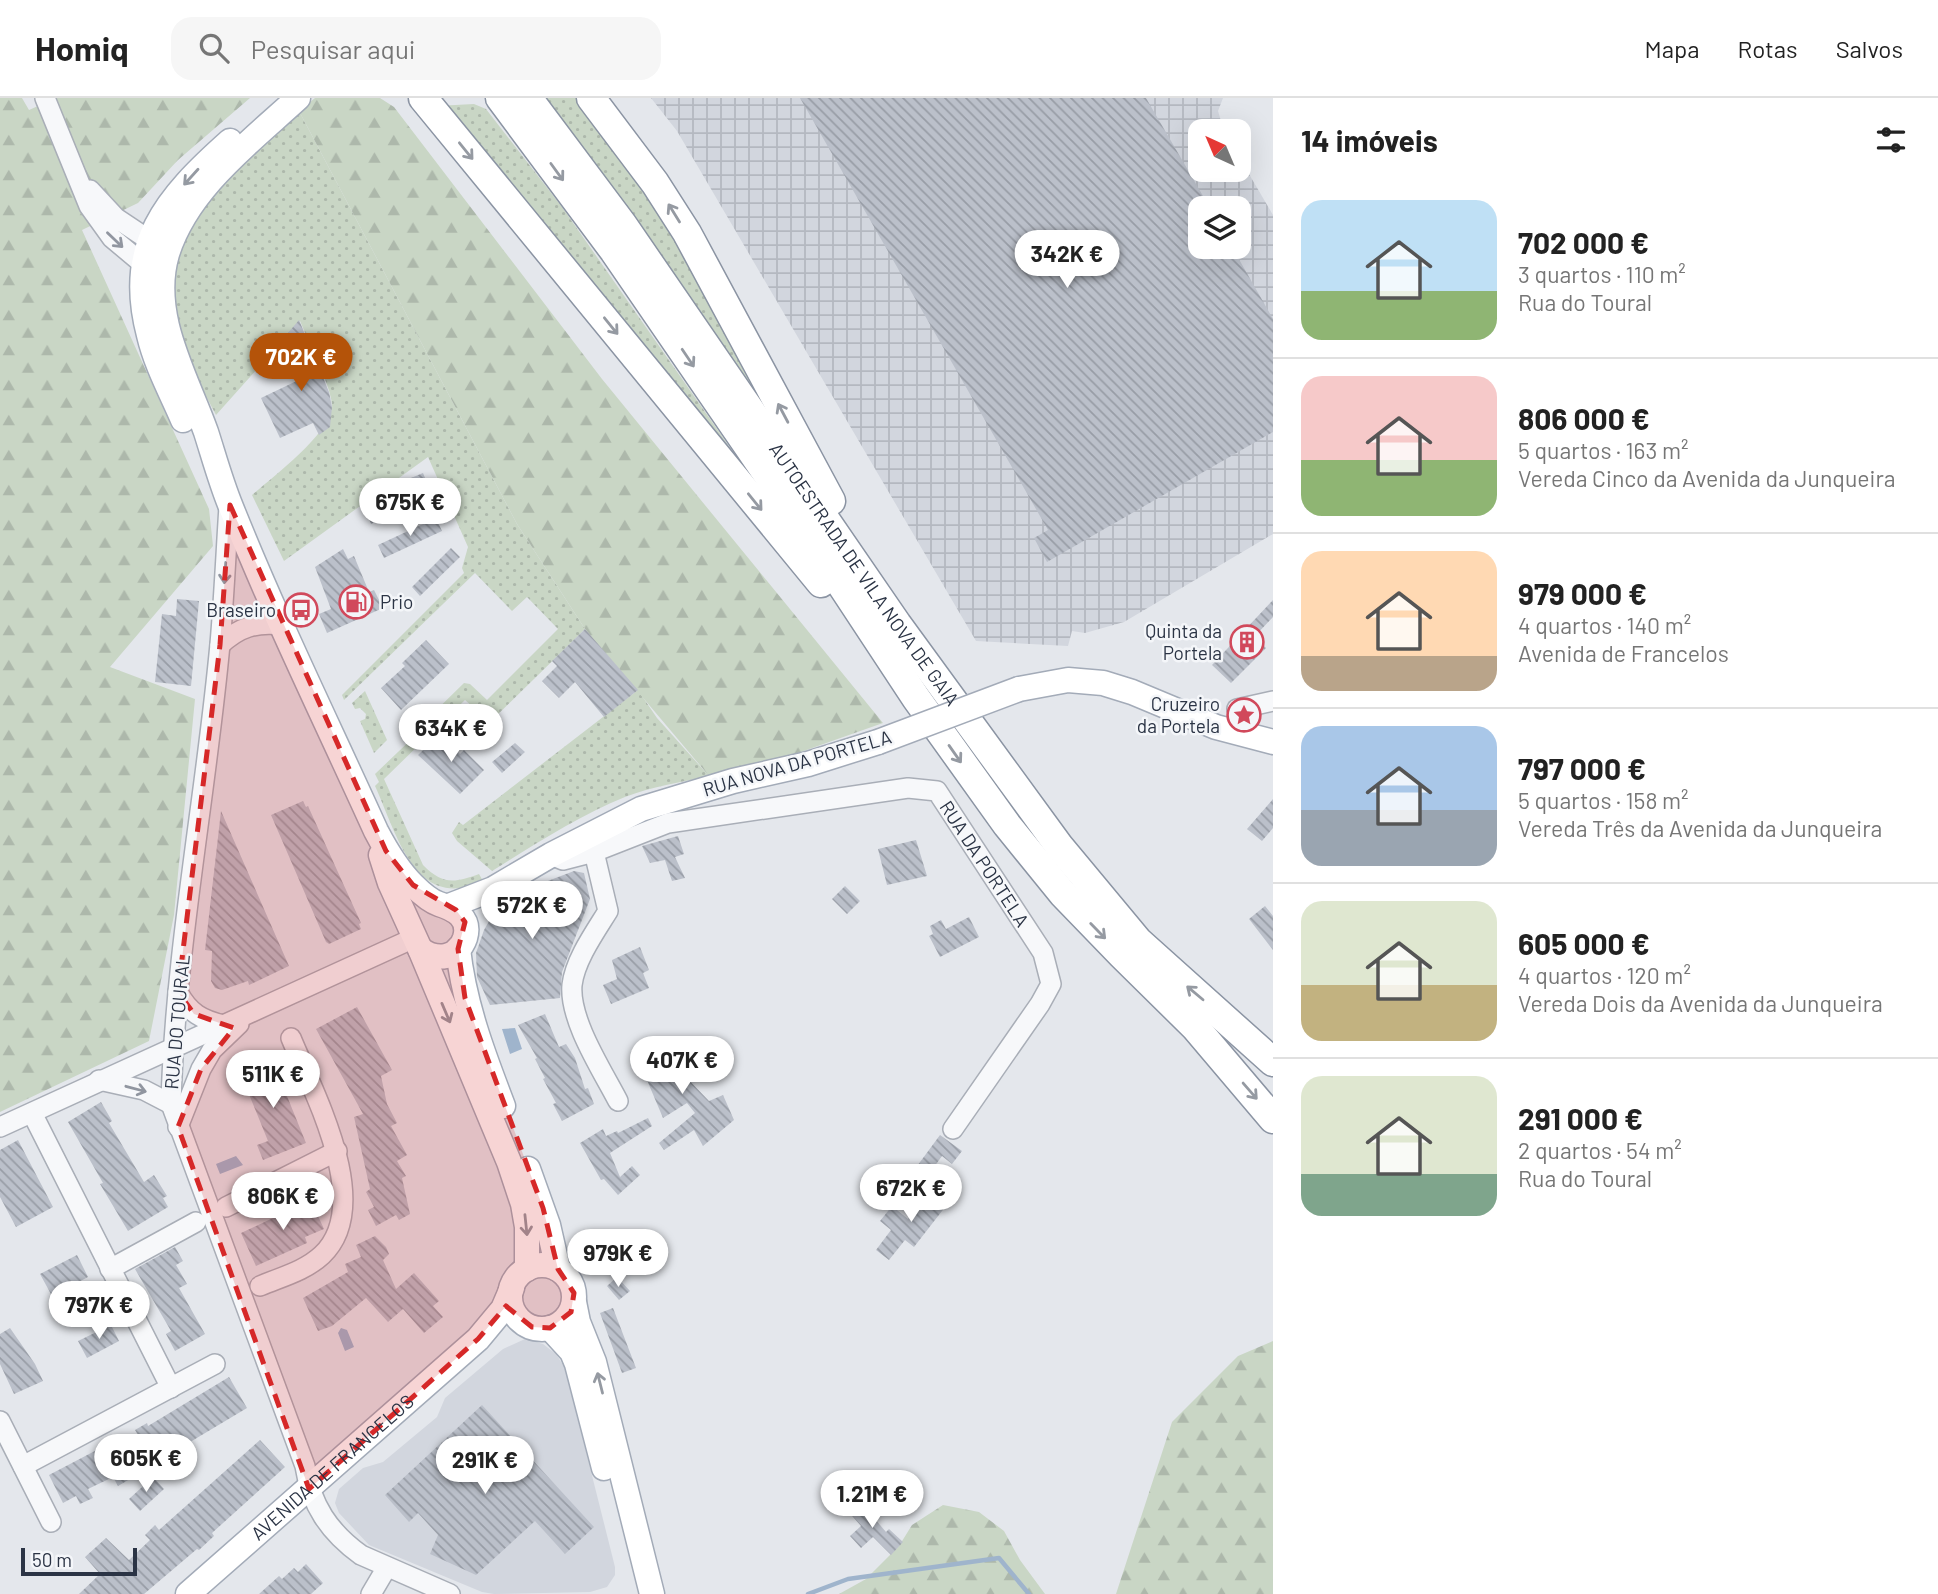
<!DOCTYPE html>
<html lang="pt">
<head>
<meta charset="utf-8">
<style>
  :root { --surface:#fff; --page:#f6f6f6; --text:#222; --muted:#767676; --line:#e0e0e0; --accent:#b45309 }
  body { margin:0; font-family:Barlow,sans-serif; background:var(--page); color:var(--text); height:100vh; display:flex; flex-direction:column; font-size:26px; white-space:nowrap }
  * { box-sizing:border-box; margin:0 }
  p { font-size:23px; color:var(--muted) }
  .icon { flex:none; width:38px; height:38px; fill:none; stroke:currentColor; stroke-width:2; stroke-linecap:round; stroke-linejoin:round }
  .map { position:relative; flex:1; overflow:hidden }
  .panel { display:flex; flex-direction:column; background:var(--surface); width:665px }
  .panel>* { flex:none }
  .needle { width:46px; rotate:316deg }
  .buttons { position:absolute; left:1188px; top:21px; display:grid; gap:14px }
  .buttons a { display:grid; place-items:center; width:63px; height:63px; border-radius:14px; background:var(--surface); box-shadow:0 7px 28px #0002; font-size:35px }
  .scale { position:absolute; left:21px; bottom:18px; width:116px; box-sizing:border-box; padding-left:7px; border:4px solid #2b3445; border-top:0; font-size:19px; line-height:24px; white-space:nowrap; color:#2b3445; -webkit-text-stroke:5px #f4f6f9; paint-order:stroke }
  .price { position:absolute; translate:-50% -60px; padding:0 16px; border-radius:24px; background:#fff; color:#222; font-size:23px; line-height:46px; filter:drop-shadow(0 2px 4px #0008) }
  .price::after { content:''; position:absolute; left:50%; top:42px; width:21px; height:16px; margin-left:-10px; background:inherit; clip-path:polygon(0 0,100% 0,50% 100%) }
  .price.on { background:var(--accent); color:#fff }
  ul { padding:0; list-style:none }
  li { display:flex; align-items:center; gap:21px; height:175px; padding:0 28px }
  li+li { border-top:2px solid var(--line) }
  li span { display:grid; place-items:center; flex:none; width:196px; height:140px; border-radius:21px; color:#555 }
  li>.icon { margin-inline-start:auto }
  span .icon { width:84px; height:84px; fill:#fffc; stroke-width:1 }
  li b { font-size:30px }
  h2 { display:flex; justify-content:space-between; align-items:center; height:84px; padding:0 28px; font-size:30px }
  header { display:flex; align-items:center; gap:42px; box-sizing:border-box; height:98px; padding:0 35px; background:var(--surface); border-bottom:2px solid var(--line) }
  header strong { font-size:33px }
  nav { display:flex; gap:38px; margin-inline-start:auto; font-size:24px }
  .search { width:490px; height:63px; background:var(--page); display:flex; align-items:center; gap:18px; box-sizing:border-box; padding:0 24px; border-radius:21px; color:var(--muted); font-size:26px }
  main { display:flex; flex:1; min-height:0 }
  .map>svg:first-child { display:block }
</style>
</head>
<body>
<header>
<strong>Homiq</strong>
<div class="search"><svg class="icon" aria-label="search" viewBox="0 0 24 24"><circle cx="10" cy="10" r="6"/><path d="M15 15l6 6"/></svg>Pesquisar aqui</div>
<nav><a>Mapa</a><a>Rotas</a><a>Salvos</a></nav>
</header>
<main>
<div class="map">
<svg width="1273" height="1496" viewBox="0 0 1273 1496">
  <defs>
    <pattern id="industrial-grid" width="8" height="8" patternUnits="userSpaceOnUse" patternTransform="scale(1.75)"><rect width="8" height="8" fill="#d2d6de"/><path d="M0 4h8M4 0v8" fill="none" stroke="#b4b8c0"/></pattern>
    <pattern id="grass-dots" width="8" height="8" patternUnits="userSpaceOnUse" patternTransform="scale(1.75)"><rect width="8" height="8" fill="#c9d6c5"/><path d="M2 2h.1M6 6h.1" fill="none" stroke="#adb8ab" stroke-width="1.8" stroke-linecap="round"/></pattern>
    <pattern id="forest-firs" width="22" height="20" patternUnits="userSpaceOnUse" patternTransform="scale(1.75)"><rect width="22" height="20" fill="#c9d6c5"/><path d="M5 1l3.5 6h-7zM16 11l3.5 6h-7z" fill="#adb8ab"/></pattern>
    <pattern id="building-back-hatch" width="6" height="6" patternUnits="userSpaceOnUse" patternTransform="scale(1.75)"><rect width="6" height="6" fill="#bbc0ca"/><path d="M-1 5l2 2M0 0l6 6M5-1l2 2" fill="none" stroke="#989da6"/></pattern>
  </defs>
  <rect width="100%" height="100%" fill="#e4e7ec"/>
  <path fill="#d2d6de" d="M525,1241L543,1246L556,1256L565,1270L615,1469V1477L607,1489L590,1494L494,1496L482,1494L369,1447L339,1415L335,1405L339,1391L363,1370L383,1364L437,1319L445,1300L503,1251Z"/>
  <path fill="url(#industrial-grid)" fill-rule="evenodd" d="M651,0H1223L1218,13L1224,33H1200V72H1239V59L1273,117V436L1124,524L1085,535L1072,533L1068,548L976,543L677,33ZM1200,110H1239V149H1200Z"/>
  <path fill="url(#grass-dots)" d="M540,0H580L670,128L825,399Z
    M474,6L486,11L562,109L782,424L436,8Z
    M299,13L517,426L585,531L490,624L465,602L384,681L423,767C443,787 454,785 479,776L483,783C415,815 397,736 375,688L379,684L375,676L421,632L419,629L464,585L470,586L487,602L558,531L527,499L512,513L475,475L344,602L342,597L464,475L462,470L468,449L428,359L284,463L252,397C274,378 327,338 332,310C334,294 307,240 300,223L216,317L199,285L175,217L174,173L187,129L219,87Z
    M638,592L657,620L709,678C681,684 651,689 625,699C578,718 534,747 492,773L457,743L452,735L459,724L463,727Z
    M365,593L387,642L374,655L360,623L365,621L366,616L360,610L355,611L352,605Z"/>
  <path fill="url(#forest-firs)" d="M0,0H22L29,12L56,0H250L178,62L138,105L82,132L209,411L213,448L110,569L195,601L174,817L149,943L0,1014Z
    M315,0H380L394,9L602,281L883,625L798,655L709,678L585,531L517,426L299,13Z
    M1273,1243V1496H1116L1172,1324L1238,1258Z
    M943,1407L979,1414L1004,1433L1020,1462L1045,1496H839L866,1481L899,1448L912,1427Z"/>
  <path fill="#9fb4cc" d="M515,930L522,951L510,956L502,931Z
    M236,1058L243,1067L220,1076L216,1066Z
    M341,1230L347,1232L354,1249L345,1253L338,1235Z"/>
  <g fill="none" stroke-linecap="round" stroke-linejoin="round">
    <path stroke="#9fb4cc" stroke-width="4.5" d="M808,1496L848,1481L999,1460L1029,1496"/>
  </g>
  <path fill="url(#building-back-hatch)" d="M800,0H1146L1210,110H1200V149H1232L1273,221V334L1047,464L1034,440L1048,432Z
    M299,222L329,294L332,309L330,329L319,337L313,325L280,340L261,300L307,278L296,256L282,242Z
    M423,375L428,387L404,396L409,407L371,426L366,414L379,409L375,400L399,383V385Z
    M436,420L442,433L384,460L378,447Z
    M451,450L460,459L420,498L412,489Z
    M343,451L348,461L354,458L369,494L374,492L383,510L327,535L319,516L331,511L315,469Z
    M177,501L199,503L191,588L155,584L162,516L176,518Z
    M1273,502V519L1255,538L1266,550L1231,585L1212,567Z
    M585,531L638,592L604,619L575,584L559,600L542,583L557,568L552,563Z
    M426,542L449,566L401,612L381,590L405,568L402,565Z
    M440,636L460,656L464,652L484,672L460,696L418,657Z
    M515,645L525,654L502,675L492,664Z
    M1273,701V730L1262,743L1247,731Z
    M303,703L306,709L308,708L361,825L359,826L361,831L329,846L326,844L271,717Z
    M221,713L289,868L249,887L248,883L222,892L215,890L211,883L212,853L205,852Z
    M678,738L684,756L675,759L685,780L672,783L665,762L650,765L642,748Z
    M916,742L927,778L887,787L878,751Z
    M574,773L584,775L590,801L562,874L560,900L490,907L477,879L476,855L484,832L496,811L519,794Z
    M845,788L860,803L847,816L832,801Z
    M1265,808L1273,818V852L1249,821Z
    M969,819L979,839L940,859L929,838L933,836L930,828L941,822L946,831Z
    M640,849L649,872L643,875L649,890L611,906L603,887L617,881L612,862Z
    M357,909L392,972L381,978L387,1006L397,1025L391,1028L407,1057L397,1063L406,1078L402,1080L410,1116L399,1122L396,1117L376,1128L368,1112L374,1109L366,1094L370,1091L354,1019L363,1016L316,931Z
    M545,916L559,949L566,946L575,960L585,991L588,990L594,1006L562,1023L553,1006L556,1005L543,981L545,980L535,961L537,960L518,927Z
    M667,941L686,976L684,977L709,1003L723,997L734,1022L703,1048L694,1032L664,1052L659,1045L695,1015L687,1005L663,1020L644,975L646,973L637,954Z
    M272,961L306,1045L263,1062L257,1047L268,1043L240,974Z
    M101,1004L112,1023L109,1025L144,1084L154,1077L167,1098L163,1100L168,1109L128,1133L100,1086L103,1085L68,1024Z
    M648,1020L652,1028L610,1055L620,1079L632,1068L640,1077L618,1097L604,1081L601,1082L580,1045L603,1031L606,1038L617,1033L618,1035Z
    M940,1037L962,1053L952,1066L942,1058L921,1087L909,1079Z
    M18,1042L53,1109L16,1129L0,1099V1052Z
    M932,1091L949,1104L914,1149L905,1142L889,1162L876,1152L891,1132L880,1123L892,1108L908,1121Z
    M308,1096L324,1131L305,1139L307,1145L256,1168L241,1135L292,1111L289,1105Z
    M375,1138L386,1149L389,1156L383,1162L396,1191L414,1175L439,1203L433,1208L443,1219L424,1235L403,1211L388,1224L366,1200L332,1228L318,1233L303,1200L348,1174L345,1166L361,1159L356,1147Z
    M175,1149L183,1163L176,1167L187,1186L179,1190L205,1236L175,1253L166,1236L171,1233L135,1171Z
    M77,1157L88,1179L52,1198L40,1176Z
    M617,1179L630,1193L619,1202L607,1188Z
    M613,1210L636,1270L622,1275L600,1215Z
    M111,1227L119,1243L87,1260L78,1243Z
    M10,1230L35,1266L43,1283L14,1296L0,1266V1236Z
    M229,1279L247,1310L155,1365L135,1332L147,1325L148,1328Z
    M482,1307L594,1429L565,1456L535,1423L476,1477L430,1456L438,1437L418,1415L409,1424L385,1397Z
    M260,1342L285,1369L212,1435L214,1438L199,1452L197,1451L144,1496H79L100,1476L85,1459L106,1440L129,1462L150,1442L145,1437L155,1427L159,1432Z
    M112,1344L130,1381L118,1388L113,1379L88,1391L93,1400L80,1406L76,1398L63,1405L49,1377Z
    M153,1379L164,1391L140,1413L129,1401Z
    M857,1401L886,1434L889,1431L903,1444L891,1457L873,1439L861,1450L850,1438L861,1428L846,1411Z
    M306,1466L323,1485L311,1496H259L279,1478L282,1481L294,1470L298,1474Z"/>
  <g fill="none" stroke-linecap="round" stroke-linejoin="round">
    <defs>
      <g id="minor">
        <path d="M45,0L89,108L112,140L143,166"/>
        <path d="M90,92L116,120L149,142"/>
        <path d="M229,408C226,454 224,500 220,546C206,699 175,851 171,1006L305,1368C311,1407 329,1434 361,1457L450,1496"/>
        <path d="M220,547C239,529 256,524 282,527"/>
        <path d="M1237,611L1273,603"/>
        <path d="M594,754L608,813C595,834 575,862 572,887C569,922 602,972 618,1003"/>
        <path id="s1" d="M551,757L563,762L594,754L668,725L908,690L937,693L1043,855L1051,886L1040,906L953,1031"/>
        <path d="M178,894C189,915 202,922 224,927"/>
        <path d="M99,982L144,992L171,1006"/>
        <path d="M32,1015L171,1290"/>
        <path d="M0,1029L414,840"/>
        <path d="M178,1029L201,971L212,952L239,926"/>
        <path d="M226,1109L337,1053"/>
        <path d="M110,1171L196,1124"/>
        <path d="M260,1188C281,1179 305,1173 322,1157C375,1107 313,994 291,940"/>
        <path d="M0,1323L51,1424"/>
        <path d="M23,1368L215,1266"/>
        <path d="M371,1496L387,1469"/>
      </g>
      <g id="major">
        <path d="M298,0C249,45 187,91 167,156C149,217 186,278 206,334C214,359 221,385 231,409C275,519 327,625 376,733C386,752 397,771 413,787C420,794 430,803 439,806C455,811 471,820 465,840C462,849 455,856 446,858C436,860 428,857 420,851"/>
        <path d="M183,322C171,294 156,267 149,237C125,147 166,100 230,43"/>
        <path d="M1019,591L1068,582L1103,585L1132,594L1216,629L1273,644"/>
        <path d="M381,757L390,785L420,851L509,1064L523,1106L527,1129V1171"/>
        <path d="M449,808L493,791L551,757L641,711L733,683L808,666L878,644"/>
        <path d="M458,851C464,906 483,956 503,1008"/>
        <path d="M528,1071L548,1127L558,1171"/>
        <circle cx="542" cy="1199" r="32"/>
        <path d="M574,1204L578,1224L594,1264L652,1496"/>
        <path d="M550,1230L572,1254L577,1266L604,1370"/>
        <path id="s2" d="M188,1496L478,1241L503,1211L512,1190"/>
      </g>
      <g id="highway">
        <path d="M423,0L821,485"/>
        <path d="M500,0L614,153L798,421L916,600L1007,727L1063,796L1122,857L1195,929L1273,1021"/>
        <path id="s3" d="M528,0L623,127L897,526L1059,748L1138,843L1273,964"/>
        <path d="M591,0L655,85L687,135L831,403"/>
      </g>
    </defs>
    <use href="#minor" stroke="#a9aeb7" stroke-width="22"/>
    <use href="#major" stroke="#a3abb8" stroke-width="27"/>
    <use href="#highway" stroke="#8b94a3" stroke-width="31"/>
    <use href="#minor" stroke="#f7f8fa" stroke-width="19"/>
    <use href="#major" stroke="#fff" stroke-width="24"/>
    <use href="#highway" stroke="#fff" stroke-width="28"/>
    <defs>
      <path id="major-bridge" d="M878,644L1019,591"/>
    </defs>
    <use href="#major-bridge" stroke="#a3abb8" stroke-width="27" stroke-linecap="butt"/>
    <use href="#major-bridge" stroke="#fff" stroke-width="24"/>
  </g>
  <defs><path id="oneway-shaft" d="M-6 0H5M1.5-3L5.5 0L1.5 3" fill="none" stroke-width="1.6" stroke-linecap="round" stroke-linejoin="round" transform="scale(1.75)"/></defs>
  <g stroke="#959aa2">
    <use href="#oneway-shaft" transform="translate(466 53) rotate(51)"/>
    <use href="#oneway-shaft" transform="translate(557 74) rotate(54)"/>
    <use href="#oneway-shaft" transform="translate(191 79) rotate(132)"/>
    <use href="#oneway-shaft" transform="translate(674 115) rotate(-122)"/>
    <use href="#oneway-shaft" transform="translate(611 228) rotate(51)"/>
    <use href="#oneway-shaft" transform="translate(688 260) rotate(56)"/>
    <use href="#oneway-shaft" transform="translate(783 315) rotate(-118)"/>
    <use href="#oneway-shaft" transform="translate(755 404) rotate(51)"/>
    <use href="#oneway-shaft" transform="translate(955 656) rotate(55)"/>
    <use href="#oneway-shaft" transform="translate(1098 833) rotate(46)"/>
    <use href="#oneway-shaft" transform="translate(1195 895) rotate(-140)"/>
    <use href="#oneway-shaft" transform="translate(446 915) rotate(67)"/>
    <use href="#oneway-shaft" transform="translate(1250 993) rotate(49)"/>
    <use href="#oneway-shaft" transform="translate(526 1127) rotate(84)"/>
    <use href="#oneway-shaft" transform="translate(600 1285) rotate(-104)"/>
  </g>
  <g stroke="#9196a0">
    <use href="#oneway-shaft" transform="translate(115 142) rotate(44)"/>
    <use href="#oneway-shaft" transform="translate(225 475) rotate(94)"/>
    <use href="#oneway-shaft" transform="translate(136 991) rotate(15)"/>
  </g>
  <path fill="#d62828" fill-opacity="0.2" stroke="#d62828" stroke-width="5" stroke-dasharray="14 9" stroke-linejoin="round" d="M230,407L386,753L413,787L456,812L465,824L458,851L465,900L543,1110L558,1171L574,1195L571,1214L550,1230L532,1229L506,1208L478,1241L309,1391L178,1029L201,971L234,930L194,916L178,894L220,547Z"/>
  <defs>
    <symbol id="fuel-ring" viewBox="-11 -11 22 22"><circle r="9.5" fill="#f4f6f9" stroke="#d1495b" stroke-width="1.5"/><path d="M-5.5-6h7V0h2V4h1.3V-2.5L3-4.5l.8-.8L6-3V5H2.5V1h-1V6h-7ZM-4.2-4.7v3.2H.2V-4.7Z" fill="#d1495b"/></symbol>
    <symbol id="bus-ring" viewBox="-11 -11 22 22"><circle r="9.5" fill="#f4f6f9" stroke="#d1495b" stroke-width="1.5"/><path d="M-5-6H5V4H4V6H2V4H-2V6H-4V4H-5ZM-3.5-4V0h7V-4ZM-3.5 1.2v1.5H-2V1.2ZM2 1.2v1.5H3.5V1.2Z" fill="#d1495b"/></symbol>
    <symbol id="building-ring" viewBox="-11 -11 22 22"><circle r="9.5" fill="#f4f6f9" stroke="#d1495b" stroke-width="1.5"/><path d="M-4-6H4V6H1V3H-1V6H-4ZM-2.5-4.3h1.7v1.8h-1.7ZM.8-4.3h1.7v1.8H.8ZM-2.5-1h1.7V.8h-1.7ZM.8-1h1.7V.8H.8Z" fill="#d1495b"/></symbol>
    <symbol id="sight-ring" viewBox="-11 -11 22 22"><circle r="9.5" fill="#f4f6f9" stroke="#d1495b" stroke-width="1.5"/><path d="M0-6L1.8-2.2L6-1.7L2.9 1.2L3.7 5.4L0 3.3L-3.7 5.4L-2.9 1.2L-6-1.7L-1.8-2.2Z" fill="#d1495b"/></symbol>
  </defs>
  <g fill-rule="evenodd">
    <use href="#fuel-ring" x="337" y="485" width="38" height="38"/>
    <use href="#bus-ring" x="282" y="493" width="38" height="38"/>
    <use href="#building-ring" x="1228" y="525" width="38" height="38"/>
    <use href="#sight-ring" x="1225" y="598" width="38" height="38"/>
  </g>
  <g text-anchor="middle" stroke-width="5" stroke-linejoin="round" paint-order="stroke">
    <g font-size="19" fill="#2b3445" stroke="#f4f6f9">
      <text dy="7" stroke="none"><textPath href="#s3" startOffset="583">AUTOESTRADA DE VILA NOVA DE GAIA</textPath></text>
      <text transform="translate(797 665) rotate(-16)" y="7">RUA NOVA DA PORTELA</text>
      <text dy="7" stroke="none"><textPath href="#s1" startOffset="483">RUA DA PORTELA</textPath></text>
      <text transform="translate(177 924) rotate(-85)" y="7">RUA DO TOURAL</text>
      <text dy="7" stroke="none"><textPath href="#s2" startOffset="192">AVENIDA DE FRANCELOS</textPath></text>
    </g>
    <g font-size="19" fill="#2b3445" stroke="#f4f6f9" text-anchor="end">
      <text x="380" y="511" text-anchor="start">Prio</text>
      <text x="276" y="519">Braseiro</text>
      <text x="1222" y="540">Quinta da<tspan x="1222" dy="22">Portela</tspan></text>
      <text x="1220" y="613">Cruzeiro<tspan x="1220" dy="22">da Portela</tspan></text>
    </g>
  </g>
</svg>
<div class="buttons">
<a><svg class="needle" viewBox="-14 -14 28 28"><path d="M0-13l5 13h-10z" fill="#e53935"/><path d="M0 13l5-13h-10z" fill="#767676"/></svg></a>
<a><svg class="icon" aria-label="layers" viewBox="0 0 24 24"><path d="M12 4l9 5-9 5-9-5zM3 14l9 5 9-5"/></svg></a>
</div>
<div class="scale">50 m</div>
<b class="price" style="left:1067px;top:192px">342K €</b>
<b class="price on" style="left:301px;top:295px">702K €</b>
<b class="price" style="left:410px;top:440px">675K €</b>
<b class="price" style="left:451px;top:666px">634K €</b>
<b class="price" style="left:532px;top:843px">572K €</b>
<b class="price" style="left:682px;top:998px">407K €</b>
<b class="price" style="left:273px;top:1012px">511K €</b>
<b class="price" style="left:911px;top:1126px">672K €</b>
<b class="price" style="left:283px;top:1134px">806K €</b>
<b class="price" style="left:618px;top:1191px">979K €</b>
<b class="price" style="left:99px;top:1243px">797K €</b>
<b class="price" style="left:146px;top:1396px">605K €</b>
<b class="price" style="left:485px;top:1398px">291K €</b>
<b class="price" style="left:872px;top:1432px">1.21M €</b>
</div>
<section class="panel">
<h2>14 imóveis<svg class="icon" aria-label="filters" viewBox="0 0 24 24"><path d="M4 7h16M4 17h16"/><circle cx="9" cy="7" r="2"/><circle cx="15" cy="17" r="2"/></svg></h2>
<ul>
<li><span style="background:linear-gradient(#bfe0f5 65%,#8fb573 0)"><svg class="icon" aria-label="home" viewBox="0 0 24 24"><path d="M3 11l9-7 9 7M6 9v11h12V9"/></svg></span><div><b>702 000 €</b><p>3 quartos · 110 m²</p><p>Rua do Toural</p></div></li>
<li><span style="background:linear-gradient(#f6c9c9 60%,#8fb573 0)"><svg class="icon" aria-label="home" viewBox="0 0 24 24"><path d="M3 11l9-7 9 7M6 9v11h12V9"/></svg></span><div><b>806 000 €</b><p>5 quartos · 163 m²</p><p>Vereda Cinco da Avenida da Junqueira</p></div></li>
<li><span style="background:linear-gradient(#ffd9b3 75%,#b9a48a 0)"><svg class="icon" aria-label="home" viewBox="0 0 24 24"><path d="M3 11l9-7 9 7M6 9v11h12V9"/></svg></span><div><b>979 000 €</b><p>4 quartos · 140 m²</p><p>Avenida de Francelos</p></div></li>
<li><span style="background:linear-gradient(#a9c7e8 60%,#9aa5b1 0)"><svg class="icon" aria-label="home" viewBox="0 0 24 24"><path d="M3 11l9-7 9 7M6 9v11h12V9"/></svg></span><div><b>797 000 €</b><p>5 quartos · 158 m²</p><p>Vereda Três da Avenida da Junqueira</p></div></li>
<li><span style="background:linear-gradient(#dfe7d0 60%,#c2b280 0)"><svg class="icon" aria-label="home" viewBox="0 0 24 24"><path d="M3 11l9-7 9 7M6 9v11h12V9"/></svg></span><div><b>605 000 €</b><p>4 quartos · 120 m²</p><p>Vereda Dois da Avenida da Junqueira</p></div></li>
<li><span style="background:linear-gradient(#dfe7d0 70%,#7fa58c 0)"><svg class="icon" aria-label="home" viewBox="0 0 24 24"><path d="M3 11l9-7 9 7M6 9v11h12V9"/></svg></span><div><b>291 000 €</b><p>2 quartos · 54 m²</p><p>Rua do Toural</p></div></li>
</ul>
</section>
</main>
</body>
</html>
